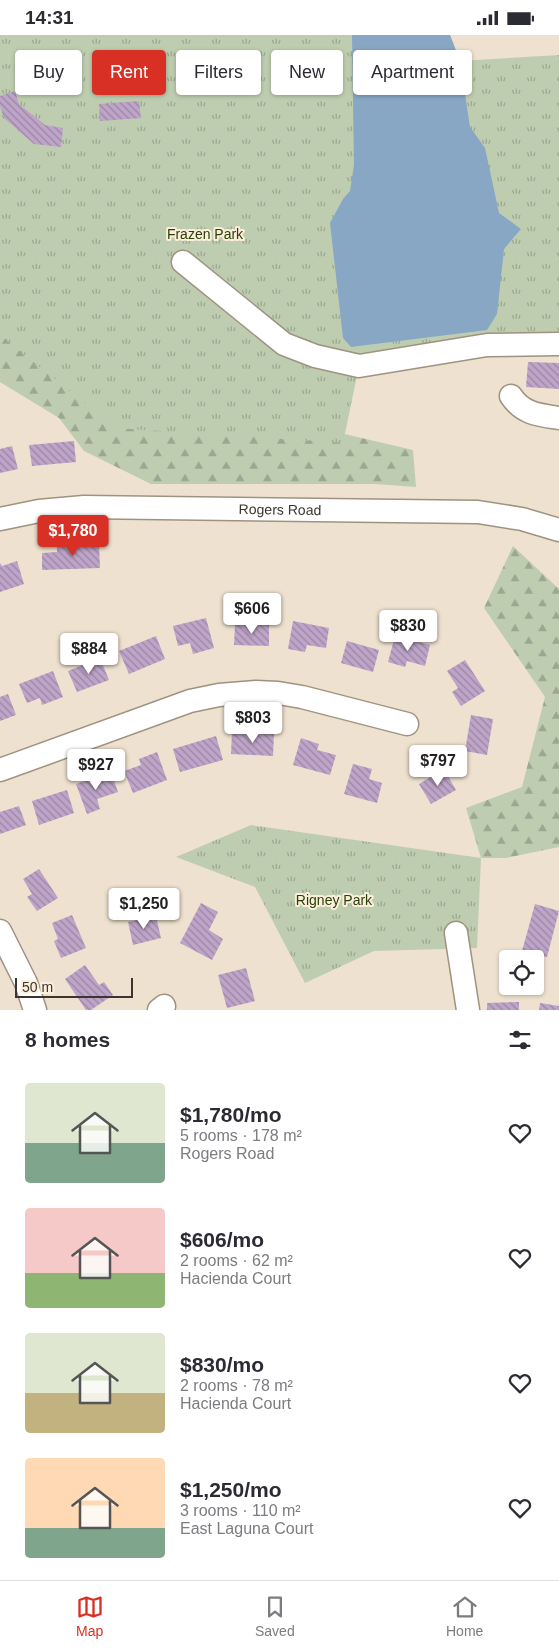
<!DOCTYPE html>
<html lang="en">
<head>
<meta charset="utf-8">
<style>
  :root { --surface:#fff; --page:#f7f7f7; --text:#2b2b33; --muted:#7c7c81; --line:#e1e1e2; --accent:#d93025 }
  body { margin:0; font-family:Helvetica,sans-serif; background:var(--page); color:var(--text); height:100vh; display:flex; flex-direction:column; font-size:19px; white-space:nowrap }
  * { box-sizing:border-box; margin:0 }
  p { font-size:16px; color:var(--muted) }
  .icon { flex:none; width:28px; height:28px; fill:none; stroke:currentColor; stroke-width:2; stroke-linecap:round; stroke-linejoin:round }
  .map { position:relative; height:975px; overflow:hidden }
  .side { display:flex; flex-direction:column; background:var(--surface); flex:1 }
  .side>* { flex:none }
  .guide { position:absolute; left:15px; top:15px; width:530px; height:45px; display:flex; gap:10px }
  .controls { position:absolute; left:499px; top:915px; display:grid; gap:10px }
  .controls a { display:grid; place-items:center; width:45px; height:45px; border-radius:5px; background:var(--surface); box-shadow:0 1px 4px #0004; font-size:25px }
  .scale { position:absolute; left:15px; bottom:12px; width:118px; box-sizing:border-box; padding-left:5px; border:2px solid #3a352e; border-top:0; font-size:14px; line-height:18px; white-space:nowrap; color:#3a352e; -webkit-text-stroke:4px #fceedc; paint-order:stroke }
  .price { position:absolute; translate:-50% -42px; padding:0 11px; border-radius:5px; background:#fff; color:#222; font-size:16px; line-height:32px; filter:drop-shadow(0 1px 2px #0008) }
  .price::after { content:''; position:absolute; left:50%; top:30px; width:15px; height:11px; margin-left:-8px; background:inherit; clip-path:polygon(0 0,100% 0,50% 100%) }
  .price.current { background:var(--accent); color:#fff }
  ul { padding:0; list-style:none }
  li { display:flex; align-items:center; gap:15px; height:125px; padding:0 25px }
  li span { display:grid; place-items:center; flex:none; width:140px; height:100px; border-radius:5px; color:#555 }
  li>.icon { margin-inline-start:auto }
  span .icon { width:60px; height:60px; fill:#fffc; stroke-width:1 }
  li b { font-size:21px }
  h2 { display:flex; justify-content:space-between; align-items:center; height:60px; padding:0 25px; font-size:21px }
  .tag { padding:0 18px; border-radius:5px; background:var(--surface); box-shadow:0 1px 4px #0004; font-size:18px; line-height:45px }
  .tag.current { background:var(--accent); color:#fff }
  .status { display:flex; justify-content:space-between; align-items:center; height:35px; padding:0 25px; background:var(--surface); direction:ltr }
  .status svg { height:14px; fill:currentColor }
  .tab-bar { display:flex; justify-content:space-around; align-items:center; height:70px; border-top:1px solid var(--line); background:var(--surface); font-size:14px; color:var(--muted) }
  .tab-bar a { display:grid; justify-items:center; gap:2px }
  .tab-bar .current { color:var(--accent) }
  .map>svg:first-child { display:block }
</style>
</head>
<body>
<div class="status"><b>14:31</b><svg viewBox="0 0 49 12"><path d="M0 12V9h3v3zM5 12V6h3v6zM10 12V3h3v9zM15 12V0h3v12zM26 1h20v11H26zM47 4h2v5h-2z"/></svg></div>
<div class="map">
<svg width="559" height="975" viewBox="0 0 559 975">
  <defs>
    <pattern id="forest-firs" width="22" height="20" patternUnits="userSpaceOnUse" patternTransform="scale(1.25)"><rect width="22" height="20" fill="#becdb0"/><path d="M5 1l3.5 6h-7zM16 11l3.5 6h-7z" fill="#9ba790"/></pattern>
    <pattern id="park-tufts" width="24" height="20" patternUnits="userSpaceOnUse" patternTransform="scale(1.25)"><rect width="24" height="20" fill="#becdb0"/><path d="M3 7l-1-3M5 7V3M7 7l1-3M15 17l-1-3M17 17v-4M19 17l1-3" fill="none" stroke="#9ba790"/></pattern>
    <pattern id="building-back-hatch" width="6" height="6" patternUnits="userSpaceOnUse" patternTransform="scale(1.25)"><rect width="6" height="6" fill="#bda4c8"/><path d="M-1 5l2 2M0 0l6 6M5-1l2 2" fill="none" stroke="#9b86a3"/></pattern>
  </defs>
  <rect width="100%" height="100%" fill="#efe1cf"/>
  <path fill="url(#forest-firs)" d="M0,142L319,393L413,415L416,452L375,449H151L84,416L59,383L0,347Z
    M513,511L559,554V812L506,823H481L466,773L522,752L545,662L484,573Z"/>
  <path fill="url(#park-tufts)" d="M0,0H450L460,26L559,20V309L359,331L343,408L116,393L0,300Z
    M251,790L481,823L477,913L374,916L305,948L255,852L176,822Z"/>
  <path fill="#87a7c5" d="M352,0H450L460,26L470,92L485,113L499,178L521,194L504,214L497,279L487,295L351,312L343,303L330,188L343,164L350,156L354,130Z"/>
  <path fill="url(#building-back-hatch)" d="M15,56L19,69L45,90L63,93L61,112L34,109L4,83L0,71V61Z
    M139,66L141,83L100,86L99,69Z
    M528,327L559,328V354L526,352Z
    M74,406L76,427L32,431L29,410Z
    M12,411L18,434L0,438V414Z
    M99,508L100,533L42,535V518L57,517V509Z
    M17,526L24,549L0,557V528L2,531Z
    M206,583L214,613L193,619L190,608L178,611L173,591Z
    M293,586L329,593L326,613L307,610L305,617L288,614Z
    M235,589L269,590V611L234,610Z
    M156,601L165,624L129,639L119,616Z
    M395,601L430,610L425,631L407,626L405,632L388,627Z
    M347,606L379,615L373,637L341,628Z
    M100,623L109,645L77,657L68,636Z
    M465,625L485,656L461,671L452,657L458,653L447,636Z
    M53,636L63,662L42,670L40,663L27,668L19,649Z
    M8,659L16,680L0,686V662Z
    M471,680L493,684L487,720L465,716Z
    M232,697L274,698L273,721L231,719Z
    M216,701L223,725L180,737L173,714Z
    M301,703L319,709L317,715L336,720L330,740L293,730Z
    M157,717L167,745L133,758L124,736L141,730L139,724Z
    M353,729L372,734L369,744L382,748L377,768L344,759Z
    M444,734L456,755L431,769L419,749Z
    M111,737L118,757L97,764L100,774L87,779L76,749Z
    M67,755L74,778L39,790L32,766Z
    M19,771L26,790L0,799V777Z
    M39,834L58,863L37,876L27,862L32,859L23,844Z
    M201,868L218,877L209,895L223,904L212,925L180,908Z
    M535,869L559,876L547,922L522,916Z
    M72,880L86,913L61,923L54,906L58,904L52,888Z
    M156,881L161,903L133,910L128,887Z
    M85,930L99,950L104,947L113,960L91,975H86L65,944Z
    M246,933L255,966L227,973L218,940Z
    M519,967V975H487V968Z
    M540,968L559,971V975H539Z"/>
  <g fill="none" stroke-linecap="round" stroke-linejoin="round">
    <defs>
      <g id="minor">
        <path d="M183,227L284,309L315,321L359,331L487,310L559,309"/>
        <path d="M511,361C523,379 539,380 559,383"/>
        <path id="s1" d="M0,484L39,476L84,472L478,477L522,484L559,495"/>
        <path d="M0,735L190,666L219,660L256,657L278,658L302,662L407,689"/>
        <path d="M0,896L26,948L35,975"/>
        <path d="M456,898L468,975"/>
        <path d="M159,975L164,971"/>
      </g>
    </defs>
    <use href="#minor" stroke="#9f9281" stroke-width="25"/>
    <use href="#minor" stroke="#fff" stroke-width="22"/>
  </g>
  <g text-anchor="middle" stroke-width="4" stroke-linejoin="round" paint-order="stroke">
    <g font-size="14" fill="#294106" stroke="#fceedc">
      <text x="205" y="204">Frazen Park</text>
      <text x="334" y="870">Rigney Park</text>
    </g>
    <g font-size="14" fill="#3a352e" stroke="#fceedc">
      <text dy="5" stroke="none"><textPath href="#s1" startOffset="281">Rogers Road</textPath></text>
    </g>
  </g>
</svg>
<div class="controls">
<a><svg class="icon" aria-label="locate" viewBox="0 0 24 24"><circle cx="12" cy="12" r="6"/><path d="M12 2v4M12 18v4M2 12h4M18 12h4"/></svg></a>
</div>
<div class="scale">50 m</div>
<b class="price current" style="left:73px;top:522px">$1,780</b>
<b class="price" style="left:252px;top:600px">$606</b>
<b class="price" style="left:408px;top:617px">$830</b>
<b class="price" style="left:89px;top:640px">$884</b>
<b class="price" style="left:253px;top:709px">$803</b>
<b class="price" style="left:438px;top:752px">$797</b>
<b class="price" style="left:96px;top:756px">$927</b>
<b class="price" style="left:144px;top:895px">$1,250</b>
<div class="guide">
<a class="tag">Buy</a>
<a class="tag current">Rent</a>
<a class="tag">Filters</a>
<a class="tag">New</a>
<a class="tag">Apartment</a>
</div>
</div>
<section class="side">
<h2>8 homes<svg class="icon" aria-label="filters" viewBox="0 0 24 24"><path d="M4 7h16M4 17h16"/><circle cx="9" cy="7" r="2"/><circle cx="15" cy="17" r="2"/></svg></h2>
<ul>
<li><span style="background:linear-gradient(#dfe7d0 60%,#7fa58c 0)"><svg class="icon" aria-label="home" viewBox="0 0 24 24"><path d="M3 11l9-7 9 7M6 9v11h12V9"/></svg></span><div><b>$1,780/mo</b><p>5 rooms · 178 m²</p><p>Rogers Road</p></div><svg class="icon" aria-label="heart" viewBox="0 0 24 24"><path d="M12 20l-8-8c-3-5 5-10 8-4 3-6 11-1 8 4z"/></svg></li>
<li><span style="background:linear-gradient(#f6c9c9 65%,#8fb573 0)"><svg class="icon" aria-label="home" viewBox="0 0 24 24"><path d="M3 11l9-7 9 7M6 9v11h12V9"/></svg></span><div><b>$606/mo</b><p>2 rooms · 62 m²</p><p>Hacienda Court</p></div><svg class="icon" aria-label="heart" viewBox="0 0 24 24"><path d="M12 20l-8-8c-3-5 5-10 8-4 3-6 11-1 8 4z"/></svg></li>
<li><span style="background:linear-gradient(#dfe7d0 60%,#c2b280 0)"><svg class="icon" aria-label="home" viewBox="0 0 24 24"><path d="M3 11l9-7 9 7M6 9v11h12V9"/></svg></span><div><b>$830/mo</b><p>2 rooms · 78 m²</p><p>Hacienda Court</p></div><svg class="icon" aria-label="heart" viewBox="0 0 24 24"><path d="M12 20l-8-8c-3-5 5-10 8-4 3-6 11-1 8 4z"/></svg></li>
<li><span style="background:linear-gradient(#ffd9b3 70%,#7fa58c 0)"><svg class="icon" aria-label="home" viewBox="0 0 24 24"><path d="M3 11l9-7 9 7M6 9v11h12V9"/></svg></span><div><b>$1,250/mo</b><p>3 rooms · 110 m²</p><p>East Laguna Court</p></div><svg class="icon" aria-label="heart" viewBox="0 0 24 24"><path d="M12 20l-8-8c-3-5 5-10 8-4 3-6 11-1 8 4z"/></svg></li>
</ul>
</section>
<nav class="tab-bar">
<a class="current"><svg class="icon" aria-label="map" viewBox="0 0 24 24"><path d="M3 6l6-2 6 2 6-2v14l-6 2-6-2-6 2zM9 4v14M15 6v14"/></svg>Map</a>
<a><svg class="icon" aria-label="saved" viewBox="0 0 24 24"><path d="M7 4h10v16l-5-4-5 4z"/></svg>Saved</a>
<a><svg class="icon" aria-label="home" viewBox="0 0 24 24"><path d="M3 11l9-7 9 7M6 9v11h12V9"/></svg>Home</a>
</nav>
</body>
</html>
